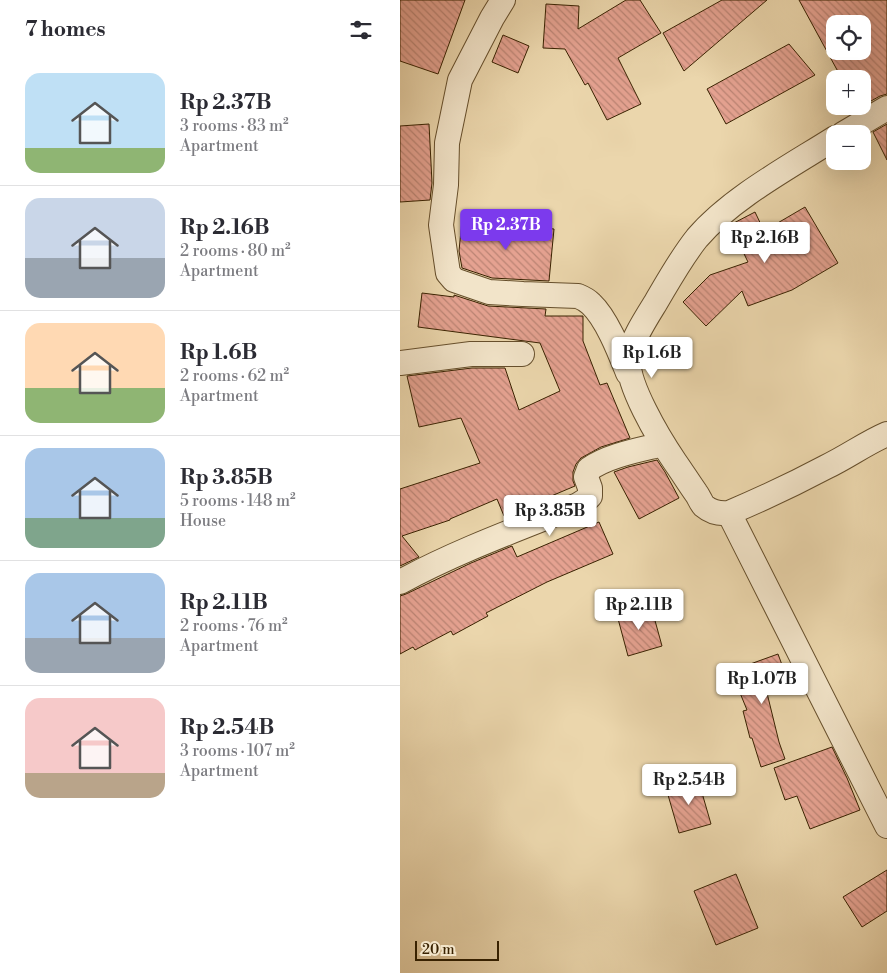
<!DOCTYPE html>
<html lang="en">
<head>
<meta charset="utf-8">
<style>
  :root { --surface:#fff; --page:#f2f2f3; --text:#2b2b33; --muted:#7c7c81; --line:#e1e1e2; --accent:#7c3aed }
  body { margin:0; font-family:"Libre Bodoni",serif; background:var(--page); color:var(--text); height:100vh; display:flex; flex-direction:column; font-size:19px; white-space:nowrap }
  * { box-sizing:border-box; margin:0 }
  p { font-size:16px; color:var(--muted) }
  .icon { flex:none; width:28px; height:28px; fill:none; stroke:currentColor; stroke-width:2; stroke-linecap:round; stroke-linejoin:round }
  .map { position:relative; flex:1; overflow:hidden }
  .details { display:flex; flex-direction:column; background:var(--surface); width:400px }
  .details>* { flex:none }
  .controls { position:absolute; left:426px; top:15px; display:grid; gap:10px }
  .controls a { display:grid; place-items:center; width:45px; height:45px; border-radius:10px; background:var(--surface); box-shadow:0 5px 20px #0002; font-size:25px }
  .scale { position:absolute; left:15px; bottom:12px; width:84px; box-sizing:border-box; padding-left:5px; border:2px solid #392201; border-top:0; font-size:14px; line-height:18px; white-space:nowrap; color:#392201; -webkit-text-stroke:4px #f2e4c9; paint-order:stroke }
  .price { position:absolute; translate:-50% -42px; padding:0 11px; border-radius:5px; background:#fff; color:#222; font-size:16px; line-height:32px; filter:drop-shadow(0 1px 2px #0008) }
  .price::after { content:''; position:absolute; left:50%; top:30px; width:15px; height:11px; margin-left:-8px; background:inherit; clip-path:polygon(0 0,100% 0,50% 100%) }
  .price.selected { background:var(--accent); color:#fff }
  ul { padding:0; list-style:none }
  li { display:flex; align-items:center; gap:15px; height:125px; padding:0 25px }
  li+li { border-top:1px solid var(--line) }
  li span { display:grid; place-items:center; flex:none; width:140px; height:100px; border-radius:15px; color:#555 }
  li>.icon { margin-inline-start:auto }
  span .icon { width:60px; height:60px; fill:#fffc; stroke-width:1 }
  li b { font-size:21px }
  h2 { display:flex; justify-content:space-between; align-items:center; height:60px; padding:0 25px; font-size:21px }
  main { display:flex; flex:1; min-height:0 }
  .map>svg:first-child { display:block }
</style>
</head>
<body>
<main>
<section class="details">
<h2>7 homes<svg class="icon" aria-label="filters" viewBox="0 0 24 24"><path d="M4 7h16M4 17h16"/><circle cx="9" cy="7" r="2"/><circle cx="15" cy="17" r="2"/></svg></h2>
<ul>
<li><span style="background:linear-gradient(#bfe0f5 75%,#8fb573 0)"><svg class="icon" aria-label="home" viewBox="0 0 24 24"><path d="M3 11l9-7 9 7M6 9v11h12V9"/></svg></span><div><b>Rp 2.37B</b><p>3 rooms · 83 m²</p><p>Apartment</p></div></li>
<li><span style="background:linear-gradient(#c9d6e8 60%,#9aa5b1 0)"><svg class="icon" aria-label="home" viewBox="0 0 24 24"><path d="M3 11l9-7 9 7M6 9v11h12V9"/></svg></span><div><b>Rp 2.16B</b><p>2 rooms · 80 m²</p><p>Apartment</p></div></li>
<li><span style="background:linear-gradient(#ffd9b3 65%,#8fb573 0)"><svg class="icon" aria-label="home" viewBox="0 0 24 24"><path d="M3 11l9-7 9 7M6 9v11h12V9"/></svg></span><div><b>Rp 1.6B</b><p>2 rooms · 62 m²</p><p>Apartment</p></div></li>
<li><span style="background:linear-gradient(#a9c7e8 70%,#7fa58c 0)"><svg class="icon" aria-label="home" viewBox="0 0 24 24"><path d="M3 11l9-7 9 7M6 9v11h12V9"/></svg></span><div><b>Rp 3.85B</b><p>5 rooms · 148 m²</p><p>House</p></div></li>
<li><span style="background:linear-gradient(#a9c7e8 65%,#9aa5b1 0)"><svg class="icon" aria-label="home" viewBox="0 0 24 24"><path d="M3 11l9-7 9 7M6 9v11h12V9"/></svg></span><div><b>Rp 2.11B</b><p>2 rooms · 76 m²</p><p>Apartment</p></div></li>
<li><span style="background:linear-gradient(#f6c9c9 75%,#b9a48a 0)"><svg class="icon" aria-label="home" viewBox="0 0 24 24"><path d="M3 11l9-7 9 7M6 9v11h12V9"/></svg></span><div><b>Rp 2.54B</b><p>3 rooms · 107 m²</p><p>Apartment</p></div></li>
</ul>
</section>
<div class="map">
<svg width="487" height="973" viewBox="0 0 487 973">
  <defs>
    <pattern id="building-back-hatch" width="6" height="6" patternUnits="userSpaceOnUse" patternTransform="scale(1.25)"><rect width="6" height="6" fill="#e5a291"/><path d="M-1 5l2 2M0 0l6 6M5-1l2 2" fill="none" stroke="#bb8474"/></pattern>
  </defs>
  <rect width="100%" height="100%" fill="#ebd6ac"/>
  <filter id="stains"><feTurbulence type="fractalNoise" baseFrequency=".004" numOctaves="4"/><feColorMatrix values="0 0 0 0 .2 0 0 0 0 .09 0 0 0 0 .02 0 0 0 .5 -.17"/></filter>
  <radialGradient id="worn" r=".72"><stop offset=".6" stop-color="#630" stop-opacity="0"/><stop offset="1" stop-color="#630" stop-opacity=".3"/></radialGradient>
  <path fill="url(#building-back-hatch)" stroke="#392201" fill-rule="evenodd" d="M0,0H65L38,74L0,61Z
    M226,0H240L261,33L218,58L241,104L207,120L188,83L185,85L165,49L143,48L146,4L179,6L178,29Z
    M322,0H367L284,71L263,33Z
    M399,0H487V94L480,96L462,106V73L452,79H442ZM435,24H462V51H435Z
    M103,35L129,46L118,73L92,62Z
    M389,44L415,75L326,124L307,89Z
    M29,124L32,183L30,200L0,202V126Z
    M487,124V160L473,132Z
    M405,207L438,263L392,290L348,306L342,291L306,326L283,302L310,275L348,262L330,225L355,212L364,231Z
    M62,220L154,229L149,281L92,278L62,268L59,251Z
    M22,293L54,297V295L88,306L146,309L145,316H183V341L200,385L207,383L230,438L201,447L181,458L176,464L173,472V481L175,486L104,516L97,499L50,519V520L2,536L19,557L0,566V489L80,463L61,418L19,427L7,376L72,368H105L119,410L160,391L140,343L18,327Z
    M257,460L265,472L279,498L239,519L214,472L228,467Z
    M199,522L213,554L147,582L86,613L88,616L53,635L51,631L15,650L13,647L0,654V596L6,594L71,563L112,546L117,557Z
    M251,606L262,646L228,656L217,615Z
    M378,654L389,684L367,693L379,742L385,759L361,767L352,738H350L343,711L347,710L331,671Z
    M432,747L447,778L460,810L410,829L397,796L385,800L374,768Z
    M298,779L311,824L279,833L266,788Z
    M487,870V911L462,927L443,897Z
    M336,874L358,928L316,945L294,891Z"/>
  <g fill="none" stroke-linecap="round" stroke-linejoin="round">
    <defs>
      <path id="minor" d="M103,0L92,18L60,80L47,143L46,185L41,225L48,273L54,280L89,292L123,294L178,296C183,298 187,300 191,304C207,319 220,353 228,373
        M443,134L487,108
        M435,138C391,166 331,198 297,238C281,258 269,280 256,302C248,315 231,341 229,356C224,381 260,440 275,462C282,472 289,483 296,493C299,497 301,503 304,506C311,512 320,514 329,513C362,499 394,484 426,467C447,457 466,443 487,434
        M0,363L71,354H122
        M329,513L487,826
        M0,582C57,551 118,529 178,505L186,500L190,496V488L186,477L189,469C209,455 239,450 263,444"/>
    </defs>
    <use href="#minor" stroke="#664f2c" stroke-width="26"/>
    <use href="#minor" stroke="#f2e4c9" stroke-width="24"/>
  </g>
  <rect width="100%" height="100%" filter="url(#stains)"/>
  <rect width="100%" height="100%" fill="url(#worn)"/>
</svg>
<div class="controls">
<a><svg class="icon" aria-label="locate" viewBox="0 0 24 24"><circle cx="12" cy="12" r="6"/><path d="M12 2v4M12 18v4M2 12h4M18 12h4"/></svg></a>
<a>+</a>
<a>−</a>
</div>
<div class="scale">20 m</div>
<b class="price selected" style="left:106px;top:251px">Rp 2.37B</b>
<b class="price" style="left:365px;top:264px">Rp 2.16B</b>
<b class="price" style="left:252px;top:379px">Rp 1.6B</b>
<b class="price" style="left:150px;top:537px">Rp 3.85B</b>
<b class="price" style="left:239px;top:631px">Rp 2.11B</b>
<b class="price" style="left:362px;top:705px">Rp 1.07B</b>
<b class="price" style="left:289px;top:806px">Rp 2.54B</b>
</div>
</main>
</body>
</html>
